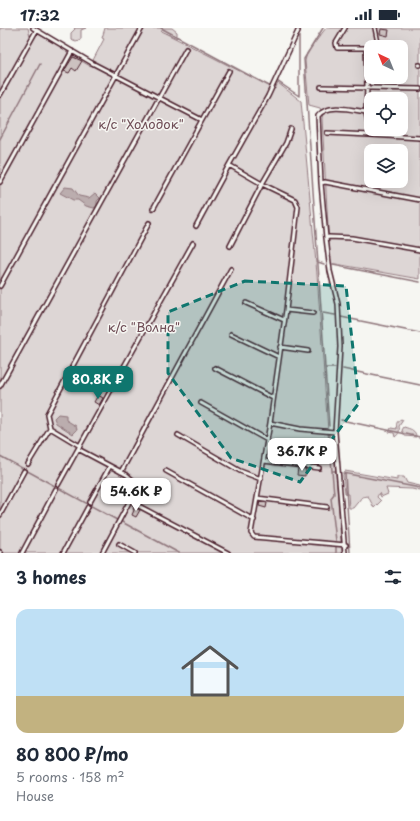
<!DOCTYPE html>
<html lang="en">
<head>
<meta charset="utf-8">
<style>
  :root { --surface:#fff; --page:#f6f6f7; --text:#1f2937; --muted:#747a83; --line:#e0e1e3; --accent:#0f766e }
  body { margin:0; font-family:"Playpen Sans",sans-serif; background:var(--page); color:var(--text); height:100vh; display:flex; flex-direction:column; font-size:15px; white-space:nowrap }
  * { box-sizing:border-box; margin:0 }
  p { font-size:13px; color:var(--muted) }
  .icon { flex:none; width:22px; height:22px; fill:none; stroke:currentColor; stroke-width:2; stroke-linecap:round; stroke-linejoin:round }
  .map { position:relative; height:525px; overflow:hidden }
  .drawer { display:flex; flex-direction:column; background:var(--surface); flex:1 }
  .drawer>* { flex:none }
  .needle { width:26px; rotate:317deg }
  .controls { position:absolute; left:364px; top:12px; display:grid; gap:8px }
  .controls a { display:grid; place-items:center; width:44px; height:44px; border-radius:8px; background:var(--surface); box-shadow:0 4px 16px #0002; font-size:20px }
  .price { position:absolute; translate:-50% -34px; padding:0 9px; border-radius:8px; background:#fff; color:#222; font-size:13px; line-height:26px; filter:drop-shadow(0 1px 2px #0008) }
  .price::after { content:''; position:absolute; left:50%; top:24px; width:12px; height:9px; margin-left:-6px; background:inherit; clip-path:polygon(0 0,100% 0,50% 100%) }
  .price.on { background:var(--accent); color:#fff }
  ul { padding:0; list-style:none }
  li { display:grid; align-content:center; gap:8px; height:212px; padding:0 16px }
  li+li { border-top:1px solid var(--line) }
  li span { display:grid; place-items:center; height:124px; border-radius:12px; color:#555 }
  li>.icon { margin-inline-start:auto }
  span .icon { width:72px; height:72px; fill:#fffc; stroke-width:1 }
  li b { font-size:17px }
  h2 { display:flex; justify-content:space-between; align-items:center; height:48px; padding:0 16px; font-size:17px }
  .status { display:flex; justify-content:space-between; align-items:center; height:28px; padding:0 20px; background:var(--surface); direction:ltr }
  .status svg { height:11px; fill:currentColor }
  .map>svg:first-child { display:block }
</style>
</head>
<body>
<div class="status"><b>17:32</b><svg viewBox="0 0 49 12"><path d="M0 12V9h3v3zM5 12V6h3v6zM10 12V3h3v9zM15 12V0h3v12zM26 1h20v11H26zM47 4h2v5h-2z"/></svg></div>
<div class="map">
<svg width="420" height="525" viewBox="0 0 420 525">
  <rect width="100%" height="100%" fill="#f6f6f2"/>
  <filter id="ink" filterUnits="userSpaceOnUse"><feTurbulence type="fractalNoise" baseFrequency=".025" numOctaves="2"/><feDisplacementMap in="SourceGraphic" scale="8" xChannelSelector="R" yChannelSelector="G"/><feConvolveMatrix kernelMatrix="1 2 1 2 8 2 1 2 1" color-interpolation-filters="sRGB"/></filter>
  <g filter="url(#ink)">
    <path fill="#ddd6d5" stroke="#947a80" fill-rule="evenodd" d="M0,0H28L30,8L33,10L38,6L65,21L68,25L64,34L67,36L70,30L73,28L90,38L104,11L102,10L105,0H172L177,4V10L161,3L275,61L278,55L301,73L317,246L330,432L335,433L342,525H0Z
      M74,0H86L81,2V11L76,13L71,11V5L75,1Z
      M326,0H420V251L330,235L322,90L323,86L320,80L309,77L305,33L307,25ZM371,19H401V49H371ZM371,71H401V101H371ZM371,123H401V153H371Z
      M401,391L403,392L399,398C400,403 399,406 395,409L394,405L389,404L391,400L397,401C396,396 396,394 401,391Z
      M404,399C410,401 416,402 416,409L405,408L402,402Z
      M345,443L397,452V449H404L407,455L420,458V463L412,461L386,460L388,466L381,469L379,465L377,469L381,473L374,480L368,468L362,469L353,480H349L348,466H345L343,447Z"/>
    <path fill="#bbadae" stroke="#8e747a" d="M65,159L73,160L79,168L89,170L95,165L100,170L97,173V178L94,180L86,178L78,172H73L60,165Z
      M58,386L66,387V392L76,398L77,402L73,406L56,395L54,390Z"/>
    <g fill="none" stroke-linecap="round" stroke-linejoin="round">
      <path stroke="#8e747a" stroke-width="1.5" d="M161,0L273,60L277,53L299,68V0
        M323,0L304,31L329,398
        M0,111L40,36
        M318,234L324,236
        M333,237L420,254
        M323,285L335,287
        M341,289L420,305
        M325,340H335
        M343,341L420,357
        M341,392L420,409
        M329,407L332,443H335
        M0,428L117,492
        M332,443L334,466L331,470L336,513
        M343,445L420,460
        M345,445L350,525
        M122,494L179,525
        M336,519V525"/>
    </g>
    <path fill="#ccc1c0" stroke="#4a1f2b" d="M381,1L389,2L388,8L380,6Z
      M73,29L82,33L76,43L72,40L69,45L64,43Z
      M98,367L103,370L99,377L94,374Z
      M298,440L306,441L305,448L297,447Z
      M260,473L267,475L266,480L259,478Z
      M134,479L140,482L136,489L132,487L134,482L133,481Z"/>
    <g fill="none" stroke-linecap="round" stroke-linejoin="round">
      <defs>
        <path id="service" d="M33,0L92,35L202,92L153,181
          M345,0L336,15L337,20H366L367,59L366,84C352,82 328,75 318,88L321,155L326,210L330,243L338,276L340,319L335,404L345,525
          M298,3L268,68L229,137L262,156L295,172L298,179L286,282L270,395L300,401L335,404
          M366,20L378,15L375,0
          M419,37H420
          M321,59L420,61
          M0,67L36,3
          M366,84L370,107L420,110
          M202,92L229,43
          M327,105L370,107
          M0,154L72,23
          M321,155L325,154L420,172
          M196,198L229,137
          M326,210L329,209L352,210L420,222
          M230,218L262,156L286,115L291,101
          M0,258L142,0
          M246,275L284,292
          M286,282L313,285
          M231,306L279,329
          M280,319L308,323
          M215,340L273,370
          M0,358L186,21
          M201,375L267,412
          M270,395L251,505L254,509L346,517
          M178,407L240,443L261,451
          M80,418L50,400L47,386L149,195
          M78,421L193,215
          M264,433L319,440
          M28,436L50,400
          M166,443L254,492
          M121,444L231,241
          M58,457L78,421L127,447L136,455L135,463L102,525
          M257,470L327,479
          M90,474L110,438
          M135,476L228,525
          M0,487L24,443
          M119,516L135,525
          M0,524L1,525
          M22,525L56,461
          M63,525L88,479"/>
      </defs>
      <use href="#service" stroke="#4a1f2b" stroke-width="6"/>
      <use href="#service" stroke="#f6f6f2" stroke-width="3"/>
    </g>
  </g>
  <path fill="#0f766e" fill-opacity="0.2" stroke="#0f766e" stroke-width="3" stroke-dasharray="8 5" stroke-linejoin="round" d="M245,253L346,258L359,375L300,454L231,430L168,345V284Z"/>
  <g text-anchor="middle" stroke-width="3" stroke-linejoin="round" paint-order="stroke">
    <g font-size="13" fill="#6f4d56" stroke="#f6f6f2">
      <text x="141" y="101">к/с "Холодок"</text>
      <text x="144" y="304">к/с "Волна"</text>
    </g>
  </g>
</svg>
<div class="controls">
<a><svg class="needle" viewBox="-14 -14 28 28"><path d="M0-13l5 13h-10z" fill="#e53935"/><path d="M0 13l5-13h-10z" fill="#747a83"/></svg></a>
<a><svg class="icon" aria-label="locate" viewBox="0 0 24 24"><circle cx="12" cy="12" r="6"/><path d="M12 2v4M12 18v4M2 12h4M18 12h4"/></svg></a>
<a><svg class="icon" aria-label="layers" viewBox="0 0 24 24"><path d="M12 4l9 5-9 5-9-5zM3 14l9 5 9-5"/></svg></a>
</div>
<b class="price on" style="left:98px;top:372px">80.8K ₽</b>
<b class="price" style="left:302px;top:444px">36.7K ₽</b>
<b class="price" style="left:136px;top:484px">54.6K ₽</b>
</div>
<section class="drawer">
<h2>3 homes<svg class="icon" aria-label="filters" viewBox="0 0 24 24"><path d="M4 7h16M4 17h16"/><circle cx="9" cy="7" r="2"/><circle cx="15" cy="17" r="2"/></svg></h2>
<ul>
<li><span style="background:linear-gradient(#bfe0f5 70%,#c2b280 0)"><svg class="icon" aria-label="home" viewBox="0 0 24 24"><path d="M3 11l9-7 9 7M6 9v11h12V9"/></svg></span><div><b>80 800 ₽/mo</b><p>5 rooms · 158 m²</p><p>House</p></div></li>
</ul>
</section>
</body>
</html>
